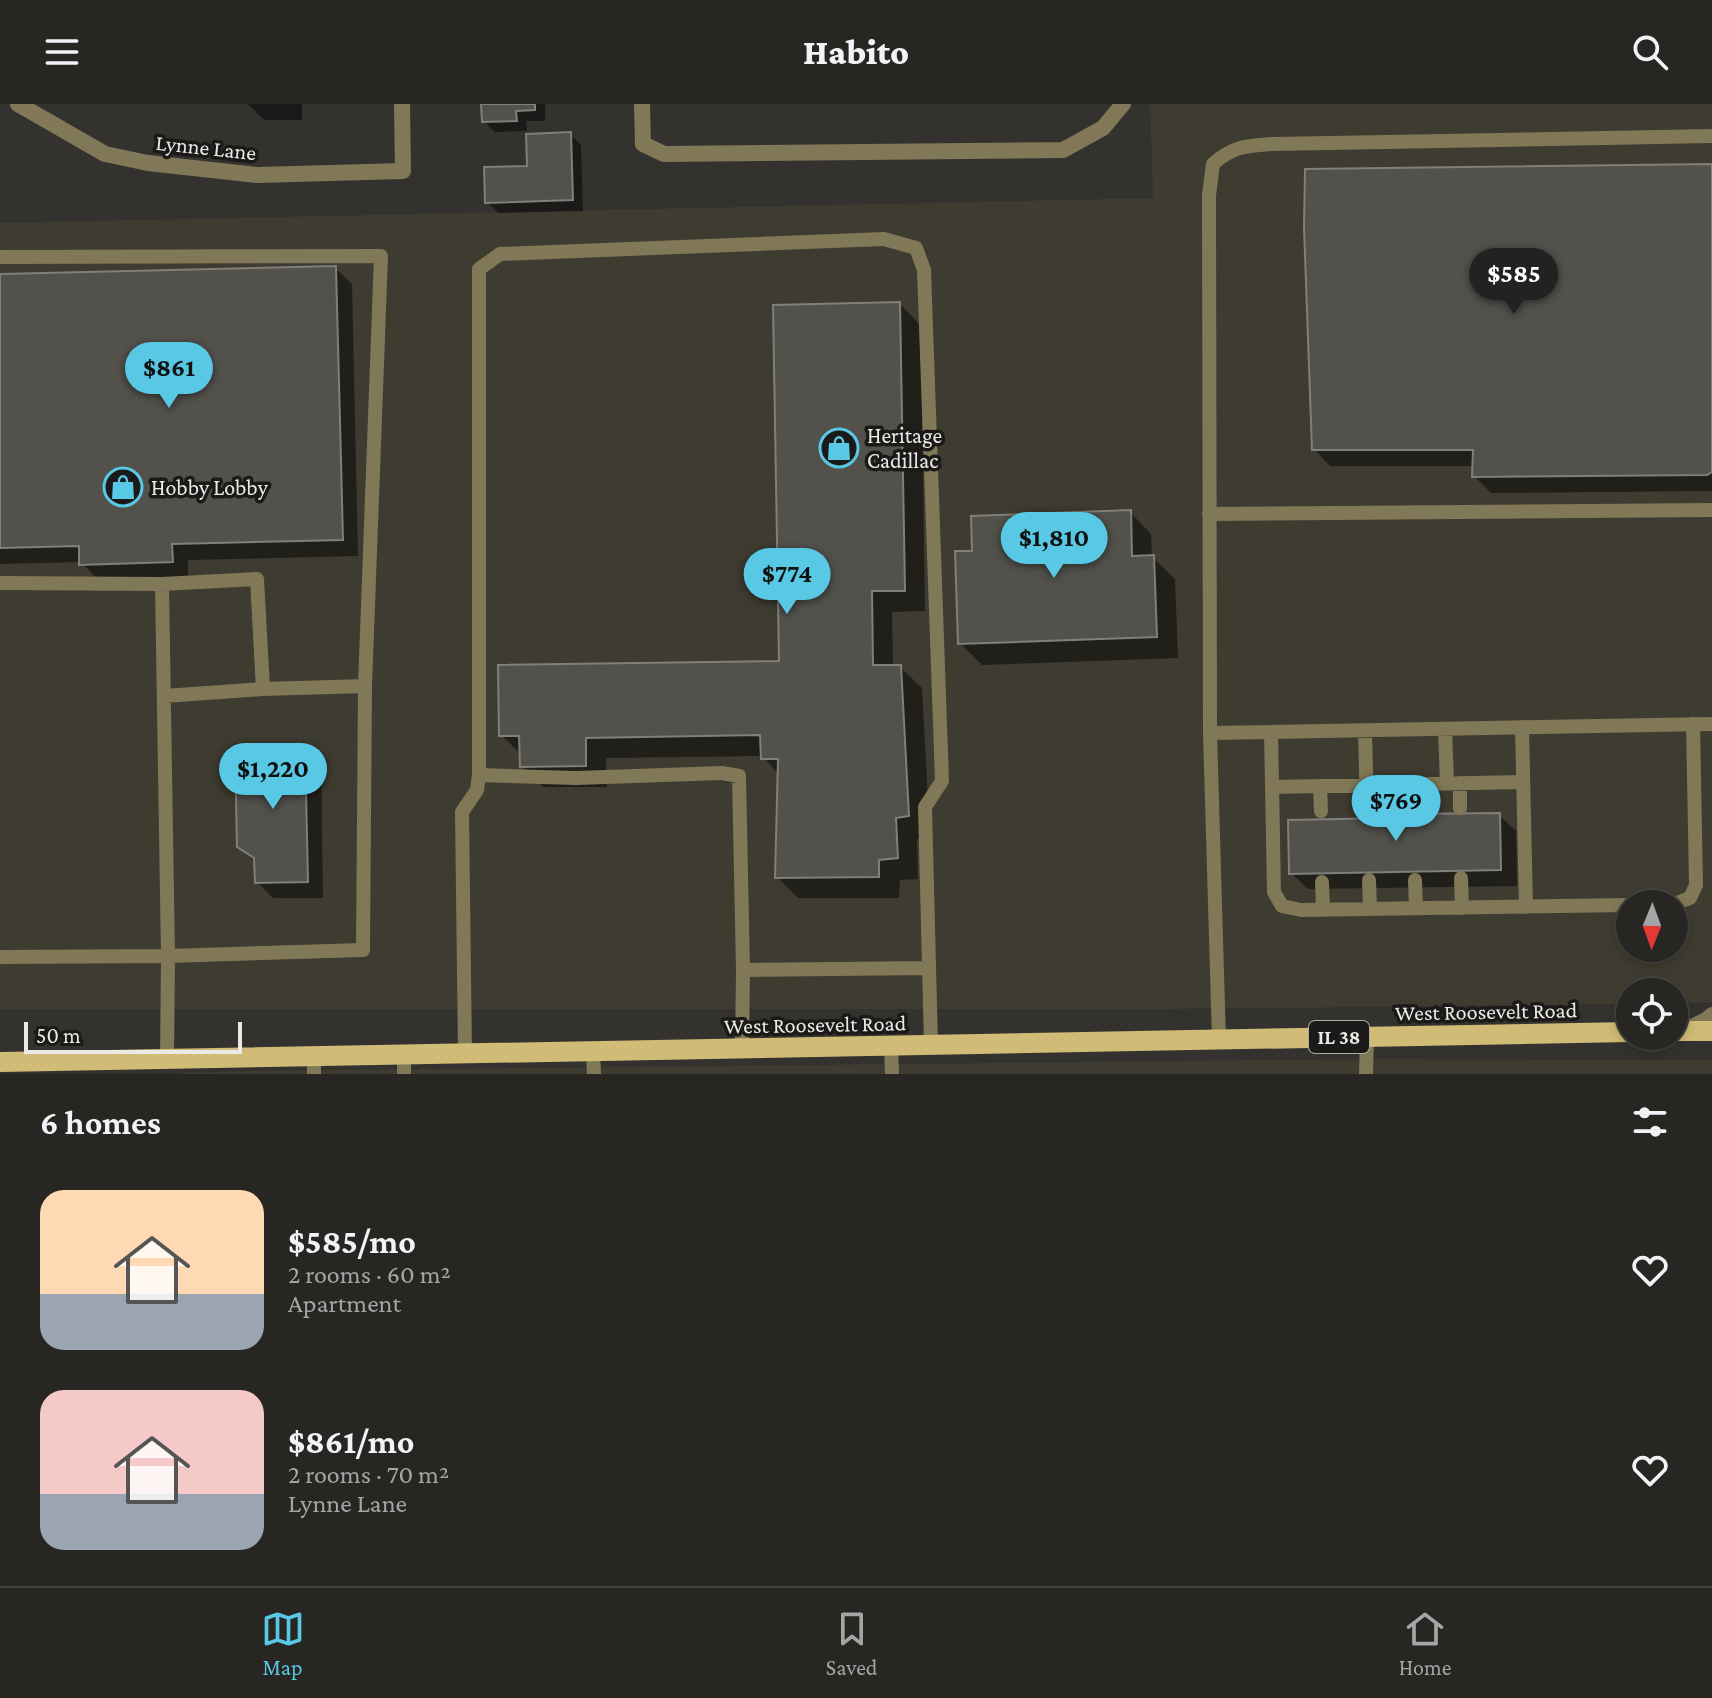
<!DOCTYPE html>
<html lang="en">
<head>
<meta charset="utf-8">
<style>
  :root { --surface:#272622; --page:#2f2e2a; --text:#f1f3f6; --muted:#a4a5a5; --line:#434340; --accent:#59c8e5 }
  body { margin:0; font-family:"Crimson Pro",serif; background:var(--page); color:var(--text); height:100vh; display:flex; flex-direction:column; font-size:30px; white-space:nowrap }
  * { box-sizing:border-box; margin:0 }
  p { font-size:26px; color:var(--muted) }
  .icon { flex:none; width:44px; height:44px; fill:none; stroke:currentColor; stroke-width:2; stroke-linecap:round; stroke-linejoin:round }
  .map { position:relative; height:970px; overflow:hidden }
  .details { display:flex; flex-direction:column; background:var(--surface); flex:1 }
  .details>* { flex:none }
  .needle { width:52px; rotate:181deg }
  .fabs { position:absolute; left:1616px; top:786px; display:grid; gap:16px }
  .fabs a { display:grid; place-items:center; width:72px; height:72px; border-radius:50%; background:var(--surface); box-shadow:0 4px 12px #0003,0 0 0 2px var(--line); font-size:40px }
  .scale { position:absolute; left:24px; bottom:20px; width:218px; box-sizing:border-box; padding-left:8px; border:4px solid #ebeae7; border-top:0; font-size:22px; line-height:28px; white-space:nowrap; color:#ebeae7; -webkit-text-stroke:6px #1b1a18; paint-order:stroke }
  .price { position:absolute; translate:-50% -68px; padding:0 18px; border-radius:28px; background:var(--accent); color:#111; font-size:26px; line-height:52px; filter:drop-shadow(0 2px 4px #0008) }
  .price::after { content:''; position:absolute; left:50%; top:48px; width:24px; height:18px; margin-left:-12px; background:inherit; clip-path:polygon(0 0,100% 0,50% 100%) }
  .price.on { background:#222; color:#fff }
  ul { padding:0; list-style:none }
  li { display:flex; align-items:center; gap:24px; height:200px; padding:0 40px }
  li span { display:grid; place-items:center; flex:none; width:224px; height:160px; border-radius:24px; color:#555 }
  li>.icon { margin-inline-start:auto }
  span .icon { width:96px; height:96px; fill:#fffc; stroke-width:1 }
  li b { font-size:34px }
  h2 { display:flex; justify-content:space-between; align-items:center; height:96px; padding:0 40px; font-size:34px }
  header { display:flex; justify-content:space-between; align-items:center; height:104px; padding:0 40px; background:var(--surface); font-size:36px; font-weight:800 }
  .tabs { display:flex; justify-content:space-around; align-items:center; height:112px; border-top:2px solid var(--line); background:var(--surface); font-size:22px; color:var(--muted) }
  .tabs a { display:grid; justify-items:center; gap:4px }
  .tabs .on { color:var(--accent) }
  .map>svg:first-child { display:block }
</style>
</head>
<body>
<header><svg class="icon" aria-label="menu" viewBox="0 0 24 24"><path d="M4 6h16M4 12h16M4 18h16"/></svg>Habito<svg class="icon" aria-label="search" viewBox="0 0 24 24"><circle cx="10" cy="10" r="6"/><path d="M15 15l6 6"/></svg></header>
<div class="map">
<svg width="1712" height="970" viewBox="0 0 1712 970">
  <rect width="100%" height="100%" fill="#34322e"/>
  <path fill="#3e3b30" fill-rule="evenodd" d="M1150,0H1712V899H1674V888H1630V900L1168,905H0V119L1153,94ZM1630,800H1674V844H1630Z
    M1370,955L1712,956V970H162L243,967Z"/>
  <path fill="#0007" d="M248,0H302V16H264Z
    M483,0H545V17H526L527,27L495,28L484,17Z
    M570,30L581,41L583,107L498,109L487,98Z
    M1712,62V387L1491,389L1474,372V362H1330L1314,345Z
    M335,164L352,180L358,452L188,456V474L98,476L81,458L0,460V172Z
    M900,200L921,222L925,507L892,508L893,563H900L922,584L930,733L917,735L918,775L900,776L899,794H798L777,773L779,671L763,652L606,654L607,683H543L522,662V651L501,631L781,559Z
    M1130,408L1151,430L1152,453L1175,475L1178,554L982,561L960,539L974,449Z
    M304,643L321,660L323,794H273L257,778L256,759L239,742Z
    M1399,694L1416,710L1499,711L1516,727L1517,782L1308,785L1291,769L1390,716Z"/>
  <path fill="#52514c" stroke="#807f79" stroke-width="2" d="M481,0H535V6L516,7L517,17L482,18Z
    M571,28L573,96L485,99L484,63L527,62L526,30Z
    M1712,60V368L1707,371L1472,373L1473,346H1312L1304,123L1305,65Z
    M336,162L343,436L172,440L173,458L79,461V442L0,444V170Z
    M900,198L905,487H872L873,561H901L909,712L896,714L898,754L879,756V773L775,774L778,655H761L760,631L586,634V662L520,663L519,632H499L498,561L779,557L773,201Z
    M1131,406L1132,452L1154,451L1157,533L958,540L955,447H972L971,412Z
    M305,641L308,778L255,779L254,754L237,743L235,642Z
    M1387,692H1400V710L1500,709L1501,766L1289,770L1288,716L1388,714Z"/>
  <g fill="none" stroke-linecap="round" stroke-linejoin="round">
    <path stroke="#817857" stroke-width="14" d="M0,153L381,152L365,582L263,585L164,592
      M1209,410L1712,406
      M0,479L162,480L257,475L263,585
      M162,480L168,852L363,846L365,582
      M1522,623L1526,803
      M1445,625L1447,679
      M1365,627L1367,706
      M1271,628L1274,788L1282,802L1301,806L1630,801
      M1210,629L1712,620
      M479,671L576,674L722,669L739,672L743,866L929,864
      M1460,679V704
      M1413,680V705
      M1320,682L1321,707
      M1272,683L1523,678
      M1461,774L1462,804
      M1369,776L1370,805
      M1415,776L1416,804
      M1322,778L1323,806
      M1674,800L1690,794L1696,781L1693,620
      M0,853L168,852L167,955
      M1685,925L1706,915L1712,910
      M1219,936L1210,629L1209,91L1213,60C1233,42 1246,42 1273,40L1712,32
      M891,942L892,970
      M742,945L743,866
      M593,948L594,970
      M465,950L462,708L477,686L479,671V165L500,150L884,135L916,144L924,166L942,677L925,703L931,941
      M404,951V970
      M314,952V970
      M1366,970L1367,933"/>
    <path stroke="#817857" stroke-width="16" d="M18,0L105,50L148,59L257,71L403,67L402,0
      M642,0L643,40L664,50L1063,46L1103,24L1123,0"/>
    <path stroke="#d0bc76" stroke-width="20" d="M1674,927H1712
      M0,958L1630,928"/>
  </g>
  <defs>
    <symbol id="shop-ring" viewBox="-11 -11 22 22"><circle r="9.5" fill="#1b1a18" stroke="#59c8e5" stroke-width="1.5"/><path d="M-5-2.5h2.3a2.7 3.5 0 0 1 5.4 0H5L5.5 6h-11ZM-1.5-2.5h3a1.5 2.3 0 0 0-3 0Z" fill="#59c8e5"/></symbol>
  </defs>
  <g fill-rule="evenodd">
    <use href="#shop-ring" x="817" y="322" width="44" height="44"/>
    <use href="#shop-ring" x="101" y="361" width="44" height="44"/>
  </g>
  <g text-anchor="middle" stroke-width="7" stroke-linejoin="round" paint-order="stroke">
    <rect fill="#1b1a18" stroke="#adaca9" stroke-width="2" x="1309" y="917" width="60" height="32" rx="6"/>
    <g font-size="20" font-weight="bold" fill="#ebeae7">
      <text x="1339" y="940">IL 38</text>
    </g>
    <g font-size="22" fill="#ebeae7" stroke="#1b1a18">
      <text transform="translate(206 43) rotate(6)" y="8">Lynne Lane</text>
      <text transform="translate(1486 907) rotate(-1)" y="8">West Roosevelt Road</text>
      <text transform="translate(815 920) rotate(-1)" y="8">West Roosevelt Road</text>
    </g>
    <g font-size="22" fill="#ebeae7" stroke="#1b1a18" text-anchor="start">
      <text x="867" y="339">Heritage<tspan x="867" dy="25">Cadillac</tspan></text>
      <text x="151" y="391">Hobby Lobby</text>
    </g>
  </g>
</svg>
<div class="fabs">
<a><svg class="needle" viewBox="-14 -14 28 28"><path d="M0-13l5 13h-10z" fill="#e53935"/><path d="M0 13l5-13h-10z" fill="#a4a5a5"/></svg></a>
<a><svg class="icon" aria-label="locate" viewBox="0 0 24 24"><circle cx="12" cy="12" r="6"/><path d="M12 2v4M12 18v4M2 12h4M18 12h4"/></svg></a>
</div>
<div class="scale">50 m</div>
<b class="price on" style="left:1514px;top:212px">$585</b>
<b class="price" style="left:169px;top:306px">$861</b>
<b class="price" style="left:1054px;top:476px">$1,810</b>
<b class="price" style="left:787px;top:512px">$774</b>
<b class="price" style="left:273px;top:707px">$1,220</b>
<b class="price" style="left:1396px;top:739px">$769</b>
</div>
<section class="details">
<h2>6 homes<svg class="icon" aria-label="filters" viewBox="0 0 24 24"><path d="M4 7h16M4 17h16"/><circle cx="9" cy="7" r="2"/><circle cx="15" cy="17" r="2"/></svg></h2>
<ul>
<li><span style="background:linear-gradient(#ffd9b3 65%,#9aa5b1 0)"><svg class="icon" aria-label="home" viewBox="0 0 24 24"><path d="M3 11l9-7 9 7M6 9v11h12V9"/></svg></span><div><b>$585/mo</b><p>2 rooms · 60 m²</p><p>Apartment</p></div><svg class="icon" aria-label="heart" viewBox="0 0 24 24"><path d="M12 20l-8-8c-3-5 5-10 8-4 3-6 11-1 8 4z"/></svg></li>
<li><span style="background:linear-gradient(#f6c9c9 65%,#9aa5b1 0)"><svg class="icon" aria-label="home" viewBox="0 0 24 24"><path d="M3 11l9-7 9 7M6 9v11h12V9"/></svg></span><div><b>$861/mo</b><p>2 rooms · 70 m²</p><p>Lynne Lane</p></div><svg class="icon" aria-label="heart" viewBox="0 0 24 24"><path d="M12 20l-8-8c-3-5 5-10 8-4 3-6 11-1 8 4z"/></svg></li>
</ul>
</section>
<nav class="tabs">
<a class="on"><svg class="icon" aria-label="map" viewBox="0 0 24 24"><path d="M3 6l6-2 6 2 6-2v14l-6 2-6-2-6 2zM9 4v14M15 6v14"/></svg>Map</a>
<a><svg class="icon" aria-label="saved" viewBox="0 0 24 24"><path d="M7 4h10v16l-5-4-5 4z"/></svg>Saved</a>
<a><svg class="icon" aria-label="home" viewBox="0 0 24 24"><path d="M3 11l9-7 9 7M6 9v11h12V9"/></svg>Home</a>
</nav>
</body>
</html>
